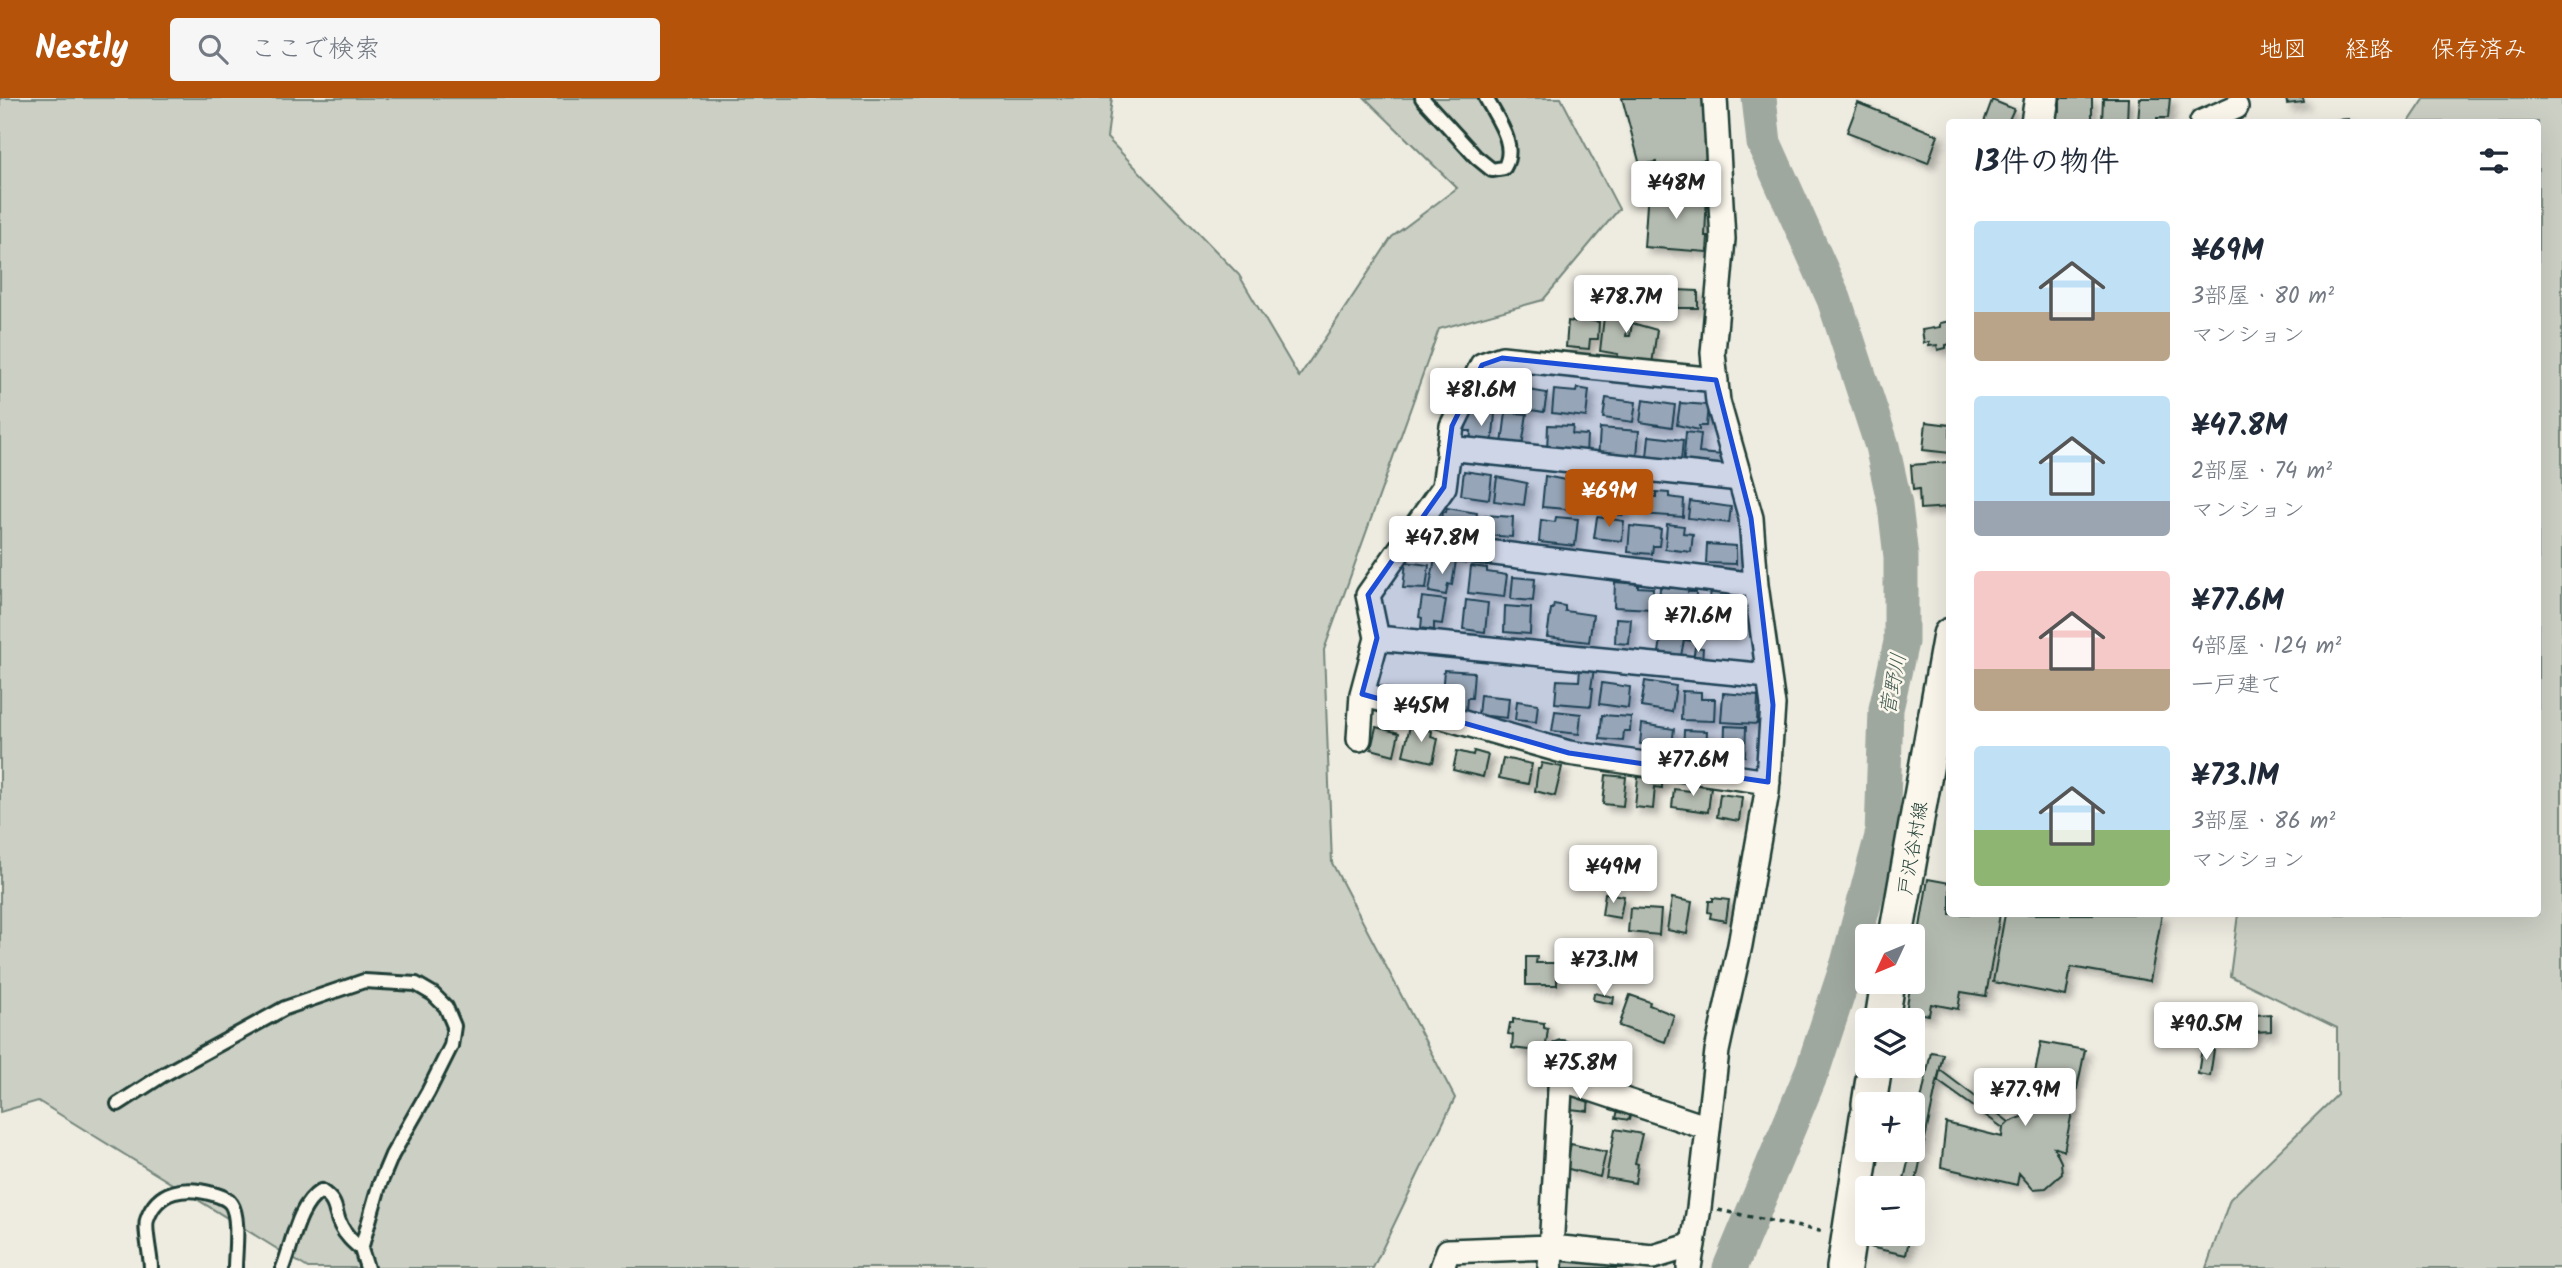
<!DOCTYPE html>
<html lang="ja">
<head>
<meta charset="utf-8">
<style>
  :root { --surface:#fff; --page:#f6f6f7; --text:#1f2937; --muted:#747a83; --accent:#b45309 }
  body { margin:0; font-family:Kalam,"Klee One",sans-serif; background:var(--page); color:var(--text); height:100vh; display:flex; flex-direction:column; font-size:26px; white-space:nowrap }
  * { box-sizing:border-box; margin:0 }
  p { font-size:23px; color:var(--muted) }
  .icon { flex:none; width:38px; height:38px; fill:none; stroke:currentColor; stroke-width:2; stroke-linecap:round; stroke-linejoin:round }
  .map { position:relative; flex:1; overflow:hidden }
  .side { position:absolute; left:1946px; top:21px; width:595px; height:798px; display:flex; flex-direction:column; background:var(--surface); border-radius:7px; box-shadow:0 7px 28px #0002 }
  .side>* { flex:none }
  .needle { width:46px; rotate:226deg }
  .fabs { position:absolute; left:1855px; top:826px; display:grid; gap:14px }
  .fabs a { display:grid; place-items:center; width:70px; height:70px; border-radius:7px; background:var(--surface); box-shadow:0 7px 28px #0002; font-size:35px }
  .price { position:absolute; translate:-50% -60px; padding:0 16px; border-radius:7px; background:#fff; color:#222; font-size:23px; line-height:46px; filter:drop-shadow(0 2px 4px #0008) }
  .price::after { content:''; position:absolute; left:50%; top:42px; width:21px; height:16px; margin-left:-10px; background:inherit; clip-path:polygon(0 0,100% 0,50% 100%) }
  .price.active { background:var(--accent); color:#fff }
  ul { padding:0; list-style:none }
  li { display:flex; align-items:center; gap:21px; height:175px; padding:0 28px }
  li span { display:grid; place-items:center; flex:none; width:196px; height:140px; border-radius:7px; color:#555 }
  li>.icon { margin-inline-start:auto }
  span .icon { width:84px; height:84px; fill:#fffc; stroke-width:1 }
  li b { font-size:30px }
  h2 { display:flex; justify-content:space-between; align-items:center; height:84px; padding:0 28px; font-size:30px }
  header { display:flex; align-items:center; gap:42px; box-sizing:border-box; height:98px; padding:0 35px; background:var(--accent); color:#fff }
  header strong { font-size:33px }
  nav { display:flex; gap:38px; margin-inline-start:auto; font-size:24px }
  .search { width:490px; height:63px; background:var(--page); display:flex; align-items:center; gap:18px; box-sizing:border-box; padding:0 24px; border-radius:7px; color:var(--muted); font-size:26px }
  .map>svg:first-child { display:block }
</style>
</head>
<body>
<header>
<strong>Nestly</strong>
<div class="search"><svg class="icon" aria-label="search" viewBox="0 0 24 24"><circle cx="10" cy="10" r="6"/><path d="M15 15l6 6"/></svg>ここで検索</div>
<nav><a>地図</a><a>経路</a><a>保存済み</a></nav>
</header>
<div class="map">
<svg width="2562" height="1170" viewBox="0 0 2562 1170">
  <defs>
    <filter id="shadow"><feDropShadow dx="5.5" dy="5.5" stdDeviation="3.5" flood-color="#0004"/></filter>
  </defs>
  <rect width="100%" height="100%" fill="#eeece1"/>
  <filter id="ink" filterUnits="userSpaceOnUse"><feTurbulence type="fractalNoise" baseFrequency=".0143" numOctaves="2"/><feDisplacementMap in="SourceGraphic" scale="14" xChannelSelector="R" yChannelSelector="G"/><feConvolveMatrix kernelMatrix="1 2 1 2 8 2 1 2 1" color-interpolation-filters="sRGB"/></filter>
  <g filter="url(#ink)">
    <path fill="#cbcfc4" stroke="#75867c" stroke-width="2" d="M0,0H1112L1107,40L1239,177L1299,279L1392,139L1457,90L1365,0H1561L1619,111L1543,202L1439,231L1324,552L1332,765L1455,1000L1373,1170H308L38,1003L0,1014Z
      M2425,0H2562V1170H2206L2230,1101L2337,997V930L2230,878L2238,816H2538V24H2409Z"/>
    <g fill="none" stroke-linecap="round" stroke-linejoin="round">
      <path stroke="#9fa89f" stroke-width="35" d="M1730,1170L1813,971L1848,865L1882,738L1886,611L1901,544V459L1895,407L1882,348L1834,201L1764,45L1759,0"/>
    </g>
    <path fill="#b4bbb0" stroke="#1f3d34" stroke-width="2" filter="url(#shadow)" d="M1622,0H1708L1711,61L1656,69V64L1640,67Z
      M2060,0H2092V24H2053V13H2060Z
      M2103,0H2128L2127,24H2102Z
      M2140,0H2170L2168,20H2157V24H2138Z
      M2286,0H2303L2304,4L2287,6Z
      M1992,2L2014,11L2008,24H1984Z
      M1858,5L1938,37L1928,65L1847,34Z
      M2349,21V24H2303Z
      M1648,92L1707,96L1705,138H1708L1707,154L1644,149Z
      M1652,188L1671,190L1669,212L1650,211Z
      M1677,192L1698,193V210H1677Z
      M1606,202L1631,206L1626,238H1630L1632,225L1657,232L1652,266L1617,261L1618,256L1600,253Z
      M1577,217L1592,218L1591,223L1599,224L1598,241H1590L1589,251L1566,249L1568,223L1576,224Z
      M1950,223V246L1946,247V250L1938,252L1937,247L1929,248V244L1924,245L1922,232L1940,229V225Z
      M1521,285L1529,286L1528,292L1547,295L1544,314L1518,310Z
      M1494,286L1514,288L1512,310L1481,308L1483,291L1493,292Z
      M1577,290L1589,292L1586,319L1552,315L1554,292L1576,294Z
      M1606,300L1636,304L1633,324L1603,320Z
      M1643,302L1675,307L1672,329L1640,324Z
      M1680,305L1708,307L1706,328H1699V332L1677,327Z
      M1468,313L1495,316L1492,348L1470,345L1471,333H1465Z
      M1506,314L1527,316L1522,348L1502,346Z
      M1926,324L1950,327V355L1923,352Z
      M1548,327L1573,328L1572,336L1587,337L1586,357L1547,354Z
      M1600,330L1639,333L1637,359L1598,361Z
      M1686,334L1701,336L1699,355L1724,357L1722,372L1683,369Z
      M1649,338L1683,342L1681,363L1647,359Z
      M1948,364L1950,409L1920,411L1919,391L1913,392L1911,367Z
      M1464,373L1492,377L1489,401L1461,397Z
      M1545,378L1581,385L1578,412L1542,409Z
      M1497,379L1527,385L1524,407L1494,403Z
      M1593,380L1627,385L1623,417L1595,413L1597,394H1591Z
      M1656,394L1669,395V399L1684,401L1683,419L1641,416L1643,397L1656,399Z
      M1690,403L1731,409L1729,425L1688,420Z
      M1447,410L1477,415L1474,436L1470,435V439L1440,434L1443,414H1446Z
      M1485,417L1513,419L1512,439L1484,437Z
      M1556,419L1578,421L1575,448L1539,444L1541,422L1555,424Z
      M1597,419L1624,423L1622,443L1594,440Z
      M1667,426L1684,428L1683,435L1693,436L1691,454L1665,451Z
      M1630,428L1661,431L1659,448H1653L1652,456L1628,454Z
      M1707,446L1736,448V466L1706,465Z
      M1435,459L1456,463L1452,487L1448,486L1446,497L1429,494Z
      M1406,464L1429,467L1426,491L1403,490Z
      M1471,468L1487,470V474L1507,477L1504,499L1468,495Z
      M1513,479L1535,481L1533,503L1511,501Z
      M1615,484L1638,486V489L1653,490L1652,511L1614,509Z
      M1674,484L1689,485L1688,494H1696L1695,518L1663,516L1664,508H1659L1660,489L1673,490Z
      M1711,492L1729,494L1725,525L1707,522Z
      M1422,499L1446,502L1442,526L1434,525V532L1421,530L1422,520L1419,519Z
      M1466,502L1488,505L1485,534L1463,531Z
      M1554,506L1565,508V513L1593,517L1589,544L1547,539L1551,511H1553Z
      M1505,508L1531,510L1530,536L1504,534Z
      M1616,520L1631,521L1629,546L1615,545Z
      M1663,525L1693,530L1692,543L1684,542L1681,558L1659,555Z
      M1695,549L1703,550L1702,563L1693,562Z
      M1580,570L1594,571L1591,590H1593L1591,608L1555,605L1557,582L1579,583Z
      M1444,572L1474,574L1472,600H1467L1466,613L1449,612V608L1441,607Z
      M1645,583L1676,588L1672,614L1641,609Z
      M1602,585L1630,589L1628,610L1599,606Z
      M1682,593L1701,594V601H1715L1714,623L1681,622Z
      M1723,595L1758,598L1757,626L1721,624Z
      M1480,597L1509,600L1507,620L1478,617Z
      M1517,603L1538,606L1536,624L1515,622Z
      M1555,613L1581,616L1579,636L1552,633Z
      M1602,617L1631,619L1630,633H1624L1623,643L1600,641Z
      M1642,626L1674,631L1671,655L1649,652L1650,648L1640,646Z
      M1410,628L1432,633L1431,639L1438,641L1433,664L1403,657Z
      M1725,628L1746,629L1745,658H1724Z
      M1376,629L1399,635L1394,657L1371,651Z
      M1684,632L1707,633L1706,655L1683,653Z
      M1457,653L1473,657L1474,653L1488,657L1483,679L1453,672Z
      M1503,660L1532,666L1528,686L1499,680Z
      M1542,665L1562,669L1555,698L1535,693L1538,671H1540Z
      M1606,677L1626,679L1623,708L1603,706Z
      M1638,679L1662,681V690L1655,689L1653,711L1635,709Z
      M1691,686L1711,689L1708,714L1672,709L1674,691L1690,693Z
      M1720,696L1742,699L1739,723L1717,719Z
      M1928,781L1950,785V816H2000L1986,898L1961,894L1958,911L1931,906L1929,917L1906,913L1911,884H1913V871Z
      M1605,795L1624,798L1620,820L1602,817Z
      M1672,800L1692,804L1687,836L1667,832Z
      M1713,800L1729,802L1726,823L1710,820L1711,815L1708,814L1709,803H1713Z
      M1630,810L1661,812L1659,837L1628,834Z
      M2005,816H2162L2150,883L2071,869L2066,898L1993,884Z
      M1526,859H1537L1536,865H1557V887H1526Z
      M1594,895L1614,899L1613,906L1593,902Z
      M1630,897L1650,904L1649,907L1674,917L1665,944L1619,928Z
      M2235,912H2253L2254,917L2271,916V933L2254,934V939H2235V934L2226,935L2225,918H2235Z
      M1513,921L1544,925V930L1548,931L1545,954L1512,950L1513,937L1508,936L1510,925H1513Z
      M2041,944L2085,952L2064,1053L2054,1049L2061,1064L2062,1076L2046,1090L2033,1091L2019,1075L2017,1087L1941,1069L1946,1025L2002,1039L2003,1030L2009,1024L2027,1017Z
      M2202,950L2214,952L2210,978L2198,976Z
      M1580,951L1607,955L1604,974H1599L1598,980L1576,976Z
      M1931,954L1943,956L1916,1083L1904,1081L1911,1052H1913V1041Z
      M1940,972L2009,1024L2003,1030L1938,983Z
      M1571,994H1589L1588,1013L1570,1011Z
      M1619,1008L1632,1011L1629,1022L1616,1020Z
      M1615,1031L1642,1036L1635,1065L1638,1066L1635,1085L1606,1080Z
      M1571,1046L1606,1054L1600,1079L1565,1070Z
      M1872,1136H1910L1906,1157L1869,1149Z
      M1559,1162L1630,1167L1629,1170H1559Z"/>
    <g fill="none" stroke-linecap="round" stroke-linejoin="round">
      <defs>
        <path id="lane" d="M1422,0L1476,59L1492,72L1504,70C1518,47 1497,21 1486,0
          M118,1006L163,977L285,910L323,897L364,883L416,886L433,896L446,909L454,928L451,948L428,994L392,1057L379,1088L361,1151L367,1170
          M151,1170C151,1158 144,1131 147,1122C157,1091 186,1088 213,1096C220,1098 227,1100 231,1106C240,1119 235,1154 235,1170
          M283,1170C293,1145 297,1108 321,1093C339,1105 333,1112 341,1128C346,1138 353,1144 361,1151"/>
        <path id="street" d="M2202,24L2236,9
          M1448,350L1740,381
          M1405,444L1756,487
          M1377,540L1768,578
          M1362,596L1569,655L1768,684
          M1359,641L1362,596L1377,540L1368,497L1444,389L1452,328L1482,267L1502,260L1716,282
          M1561,981L1708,1030
          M1442,1170L1448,1153L1551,1149L1653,1159L1693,1147
          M1550,1170L1562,955
          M1689,1170L1699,1110L1717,953L1740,847L1767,694L1773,607L1756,487L1751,420L1718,304L1713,255L1723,141L1715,0"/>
        <path id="secondary" d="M2038,24L2042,0
          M1896,838L1950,537
          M1882,922L1888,884
          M1869,1006L1875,968
          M1844,1170L1867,1019"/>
      </defs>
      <use href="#lane" stroke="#1f3d34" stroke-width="18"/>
      <use href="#street" stroke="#1f3d34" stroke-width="28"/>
      <use href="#secondary" stroke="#1f3d34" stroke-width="38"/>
      <path stroke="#1f3d34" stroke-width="3.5" stroke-dasharray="5 5" stroke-linecap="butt" d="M1718,1112L1824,1134"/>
      <use href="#lane" stroke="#fbf7ec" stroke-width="12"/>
      <use href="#street" stroke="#fbf7ec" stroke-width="23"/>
      <use href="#secondary" stroke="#fbf7ec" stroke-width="33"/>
    </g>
  </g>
  <path fill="#1d4ed8" fill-opacity="0.2" stroke="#1d4ed8" stroke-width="5" stroke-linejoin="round" d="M1502,260L1716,282L1751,420L1773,607L1768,684L1569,655L1362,596L1377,540L1368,497L1444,389L1452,328L1482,267Z"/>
  <g text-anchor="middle" stroke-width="5" stroke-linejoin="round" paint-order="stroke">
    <g font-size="19" fill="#1f3d34" stroke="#fbf7ec">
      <text transform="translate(1912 750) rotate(-80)" y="7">戸沢谷村線</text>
    </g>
    <g font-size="21" font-style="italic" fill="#455d54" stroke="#fbf7ec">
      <text transform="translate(1893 586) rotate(-79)" y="7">菅野川</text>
    </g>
  </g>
</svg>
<div class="fabs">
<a><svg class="needle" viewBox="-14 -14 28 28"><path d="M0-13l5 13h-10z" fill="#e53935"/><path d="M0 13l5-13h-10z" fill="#747a83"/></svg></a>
<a><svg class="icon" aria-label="layers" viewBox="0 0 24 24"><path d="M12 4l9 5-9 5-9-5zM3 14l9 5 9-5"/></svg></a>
<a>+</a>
<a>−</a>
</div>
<b class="price" style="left:1676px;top:123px">¥48M</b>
<b class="price" style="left:1626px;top:237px">¥78.7M</b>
<b class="price" style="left:1481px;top:330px">¥81.6M</b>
<b class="price active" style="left:1609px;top:431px">¥69M</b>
<b class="price" style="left:1442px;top:478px">¥47.8M</b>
<b class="price" style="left:1698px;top:556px">¥71.6M</b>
<b class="price" style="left:1421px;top:646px">¥45M</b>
<b class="price" style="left:1693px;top:700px">¥77.6M</b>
<b class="price" style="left:1613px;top:807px">¥49M</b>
<b class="price" style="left:1604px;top:900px">¥73.1M</b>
<b class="price" style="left:2206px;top:964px">¥90.5M</b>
<b class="price" style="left:1580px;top:1003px">¥75.8M</b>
<b class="price" style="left:2025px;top:1030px">¥77.9M</b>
<section class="side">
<h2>13件の物件<svg class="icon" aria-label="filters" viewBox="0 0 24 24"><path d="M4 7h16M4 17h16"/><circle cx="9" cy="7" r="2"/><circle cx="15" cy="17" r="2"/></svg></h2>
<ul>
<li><span style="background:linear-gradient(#bfe0f5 65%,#b9a48a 0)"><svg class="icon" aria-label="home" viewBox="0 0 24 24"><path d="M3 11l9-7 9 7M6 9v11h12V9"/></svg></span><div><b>¥69M</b><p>3部屋 · 80 m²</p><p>マンション</p></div></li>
<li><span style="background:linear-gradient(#bfe0f5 75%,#9aa5b1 0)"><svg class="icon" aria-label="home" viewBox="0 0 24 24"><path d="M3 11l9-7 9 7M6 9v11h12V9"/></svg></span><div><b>¥47.8M</b><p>2部屋 · 74 m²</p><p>マンション</p></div></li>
<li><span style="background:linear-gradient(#f6c9c9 70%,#b9a48a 0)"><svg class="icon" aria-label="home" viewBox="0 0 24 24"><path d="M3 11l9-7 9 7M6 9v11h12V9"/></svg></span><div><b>¥77.6M</b><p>4部屋 · 124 m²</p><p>一戸建て</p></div></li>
<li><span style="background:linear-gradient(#bfe0f5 60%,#8fb573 0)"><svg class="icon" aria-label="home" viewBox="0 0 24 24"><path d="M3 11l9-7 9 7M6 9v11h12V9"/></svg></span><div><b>¥73.1M</b><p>3部屋 · 86 m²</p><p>マンション</p></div></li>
</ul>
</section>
</div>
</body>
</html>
